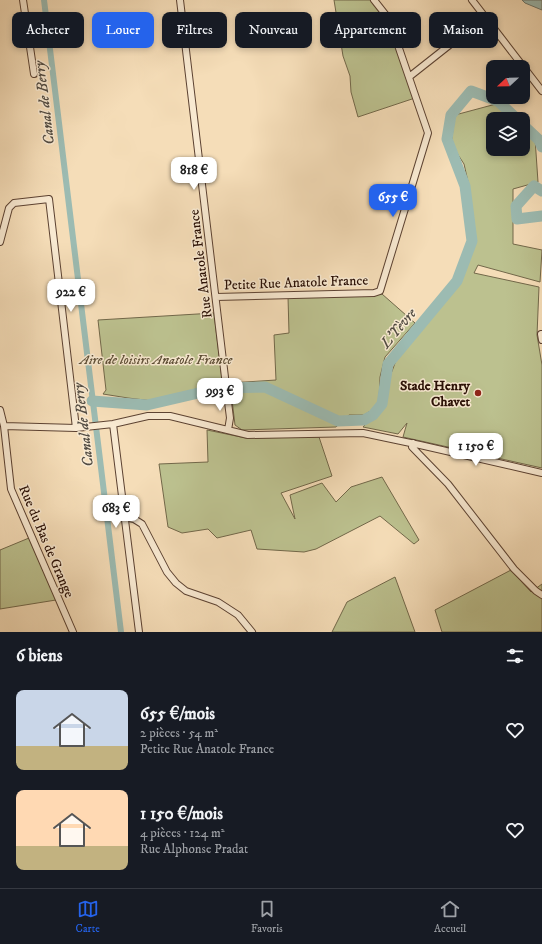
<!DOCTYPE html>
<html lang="fr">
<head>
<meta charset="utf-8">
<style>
  :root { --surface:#171b24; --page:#242831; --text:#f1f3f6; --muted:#9ea1a6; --line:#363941; --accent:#2563eb }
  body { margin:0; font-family:"IM FELL DW Pica",serif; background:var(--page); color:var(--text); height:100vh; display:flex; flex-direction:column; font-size:15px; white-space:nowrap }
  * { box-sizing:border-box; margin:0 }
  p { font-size:13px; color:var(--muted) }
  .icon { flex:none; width:22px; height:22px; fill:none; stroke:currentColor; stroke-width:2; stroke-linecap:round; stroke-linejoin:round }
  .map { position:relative; height:632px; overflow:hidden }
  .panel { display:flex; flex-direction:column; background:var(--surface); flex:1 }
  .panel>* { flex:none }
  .hud { position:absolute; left:12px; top:12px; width:518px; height:36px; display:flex; gap:8px }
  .needle { width:26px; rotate:248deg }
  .fabs { position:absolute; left:486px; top:60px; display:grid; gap:8px }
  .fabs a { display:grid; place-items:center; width:44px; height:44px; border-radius:8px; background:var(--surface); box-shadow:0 2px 6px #0003; font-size:20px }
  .price { position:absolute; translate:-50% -34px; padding:0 9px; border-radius:8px; background:#fff; color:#222; font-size:13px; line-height:26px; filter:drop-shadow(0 1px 2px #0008) }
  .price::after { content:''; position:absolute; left:50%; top:24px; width:12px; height:9px; margin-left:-6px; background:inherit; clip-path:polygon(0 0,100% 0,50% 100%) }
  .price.current { background:var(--accent); color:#fff }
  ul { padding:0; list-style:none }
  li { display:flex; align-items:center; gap:12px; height:100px; padding:0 16px }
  li span { display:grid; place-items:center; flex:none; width:112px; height:80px; border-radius:8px; color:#555 }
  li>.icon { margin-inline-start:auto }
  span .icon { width:48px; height:48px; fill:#fffc; stroke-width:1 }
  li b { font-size:17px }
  h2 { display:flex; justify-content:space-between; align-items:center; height:48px; padding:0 16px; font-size:17px }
  .tag { padding:0 14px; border-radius:8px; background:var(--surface); box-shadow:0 2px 6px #0003; font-size:14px; line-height:36px }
  .tag.current { background:var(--accent); color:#fff }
  .menu { display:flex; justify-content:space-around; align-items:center; height:56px; border-top:1px solid var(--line); background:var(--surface); font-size:11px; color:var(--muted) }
  .menu a { display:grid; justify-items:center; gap:2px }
  .menu .current { color:var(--accent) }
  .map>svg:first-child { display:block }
</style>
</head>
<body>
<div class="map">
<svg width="542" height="632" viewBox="0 0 542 632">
  <rect width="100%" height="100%" fill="#f5ddb8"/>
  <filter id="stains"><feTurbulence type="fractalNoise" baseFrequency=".005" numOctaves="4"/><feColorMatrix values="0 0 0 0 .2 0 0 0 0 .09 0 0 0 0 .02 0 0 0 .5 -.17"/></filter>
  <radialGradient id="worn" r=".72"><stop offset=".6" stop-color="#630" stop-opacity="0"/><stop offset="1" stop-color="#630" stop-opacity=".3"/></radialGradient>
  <path fill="#bcc18f" stroke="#72684a" d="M334,0H372L388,20L415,98L358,117L351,92L350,76L343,56Z
    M496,104L513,119H493V149H523V128L535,138L538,182L513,189V244L542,250L540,282L478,265L474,273L539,287L537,335L542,365V468L403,437L407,423L398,434L363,427L383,406L389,379L397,358L461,281L473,250L475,232L469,186L464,164L451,144L455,115Z
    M382,294L415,323L385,357L380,377L379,402L375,408L364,415H349L336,427L242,430L235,425L230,383L276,380L274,335L289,333L288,297Z
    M214,313L222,379L223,381L161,402L128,398L103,394L106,390L98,320Z
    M207,430L246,438L319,437L332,476L281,493L295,519L290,495L322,483L336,502L351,487L382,477L419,540L414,544L380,516L316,549L304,552L257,549L251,530L217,538L208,529L182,533L168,527L159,464L208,462Z
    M29,538L56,600L0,609V550Z
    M511,570L531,592L542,584V632H442L435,610Z
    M395,577L415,632H332L347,602Z"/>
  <path fill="#9cbbb2" stroke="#6e766d" d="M522,0H542V10L525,3Z"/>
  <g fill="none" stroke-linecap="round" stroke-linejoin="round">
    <path stroke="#9cbbb2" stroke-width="6" d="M44,0L121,632"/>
    <path stroke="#9cbbb2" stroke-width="11" d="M523,125L539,140L542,147
      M542,191L534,186L516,206L517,219L542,216
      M92,401L147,405L220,388L265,387L338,421L364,420L373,415L382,404L388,364L457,281L472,241L465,186L447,139L451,115L471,91L498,101L517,119"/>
    <defs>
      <path id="street" d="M23,0L34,74
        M180,0L227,394L230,418L228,430
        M472,0L542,91
        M409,77L485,17
        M0,242L9,208L14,203L49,199L76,428
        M216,297L374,293L380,291L428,133L389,19L374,0
        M541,334L542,340
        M0,410L4,426L11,489L73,632
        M113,424L139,632
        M4,426L76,428L113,424L148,416H170L248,435L363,433L420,445L542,473
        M413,443L412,447L448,484L514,569L536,591L542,595
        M124,517L134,519L142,524L167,572L176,583L186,591L218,602L238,615L252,632"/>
    </defs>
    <use href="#street" stroke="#5c4232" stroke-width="8"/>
    <use href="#street" stroke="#f8e9d1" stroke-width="6"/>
  </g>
  <circle fill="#8f2418" stroke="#f8e9d1" stroke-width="1.5" cx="478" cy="393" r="4"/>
  <g text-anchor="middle" stroke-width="3" stroke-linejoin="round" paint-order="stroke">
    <g font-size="14" fill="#290f05" stroke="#f8e9d1">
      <text transform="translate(200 264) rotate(-97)" y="5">Rue Anatole France</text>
      <text transform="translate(296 282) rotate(-2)" y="5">Petite Rue Anatole France</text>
      <text transform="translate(47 541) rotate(67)" y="5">Rue du Bas de Grange</text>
    </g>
    <g font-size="14" font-style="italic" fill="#5c4d35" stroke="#f8e9d1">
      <text x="156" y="364">Aire de loisirs Anatole France</text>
    </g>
    <g font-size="14" font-weight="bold" fill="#290f05" stroke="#f8e9d1" text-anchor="end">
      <text x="470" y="390">Stade Henry<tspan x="470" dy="16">Chavet</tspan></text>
    </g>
    <g font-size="15" font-style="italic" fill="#514b42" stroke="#f8e9d1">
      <text transform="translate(44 103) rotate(-97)" y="5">Canal de Berry</text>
      <text transform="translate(398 328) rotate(-50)" y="5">L'Yèvre</text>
      <text transform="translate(83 425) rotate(-97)" y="5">Canal de Berry</text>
    </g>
  </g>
  <rect width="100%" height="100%" filter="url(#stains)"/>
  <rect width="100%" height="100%" fill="url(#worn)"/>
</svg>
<div class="fabs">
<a><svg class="needle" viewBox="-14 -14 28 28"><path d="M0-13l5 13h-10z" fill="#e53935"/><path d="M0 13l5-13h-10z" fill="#9ea1a6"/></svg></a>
<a><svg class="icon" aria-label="layers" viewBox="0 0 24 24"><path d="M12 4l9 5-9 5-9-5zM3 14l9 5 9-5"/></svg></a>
</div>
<b class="price" style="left:194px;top:191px">818 €</b>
<b class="price current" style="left:393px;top:218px">655 €</b>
<b class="price" style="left:71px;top:313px">922 €</b>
<b class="price" style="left:220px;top:412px">993 €</b>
<b class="price" style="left:476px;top:467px">1 150 €</b>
<b class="price" style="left:116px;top:529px">683 €</b>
<div class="hud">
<a class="tag">Acheter</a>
<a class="tag current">Louer</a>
<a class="tag">Filtres</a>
<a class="tag">Nouveau</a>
<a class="tag">Appartement</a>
<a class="tag">Maison</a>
</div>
</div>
<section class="panel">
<h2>6 biens<svg class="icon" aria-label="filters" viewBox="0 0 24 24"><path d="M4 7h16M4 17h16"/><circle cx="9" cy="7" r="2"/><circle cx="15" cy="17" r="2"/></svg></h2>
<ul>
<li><span style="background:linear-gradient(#c9d6e8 70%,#c2b280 0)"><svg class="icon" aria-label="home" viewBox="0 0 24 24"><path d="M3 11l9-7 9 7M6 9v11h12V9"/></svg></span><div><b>655 €/mois</b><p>2 pièces · 54 m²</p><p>Petite Rue Anatole France</p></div><svg class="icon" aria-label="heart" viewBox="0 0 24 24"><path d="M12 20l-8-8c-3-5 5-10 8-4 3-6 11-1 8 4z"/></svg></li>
<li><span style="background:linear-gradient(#ffd9b3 70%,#c2b280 0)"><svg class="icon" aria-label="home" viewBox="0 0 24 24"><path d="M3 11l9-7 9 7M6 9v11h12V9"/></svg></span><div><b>1 150 €/mois</b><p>4 pièces · 124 m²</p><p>Rue Alphonse Pradat</p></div><svg class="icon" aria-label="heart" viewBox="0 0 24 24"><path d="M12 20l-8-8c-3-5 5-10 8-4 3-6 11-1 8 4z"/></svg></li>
</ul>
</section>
<nav class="menu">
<a class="current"><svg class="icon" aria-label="map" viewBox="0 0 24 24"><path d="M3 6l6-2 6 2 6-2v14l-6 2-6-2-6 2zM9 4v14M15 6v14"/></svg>Carte</a>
<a><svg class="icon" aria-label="saved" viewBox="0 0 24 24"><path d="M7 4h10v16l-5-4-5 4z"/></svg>Favoris</a>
<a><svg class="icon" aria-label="home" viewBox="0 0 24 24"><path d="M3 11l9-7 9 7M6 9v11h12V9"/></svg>Accueil</a>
</nav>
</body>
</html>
